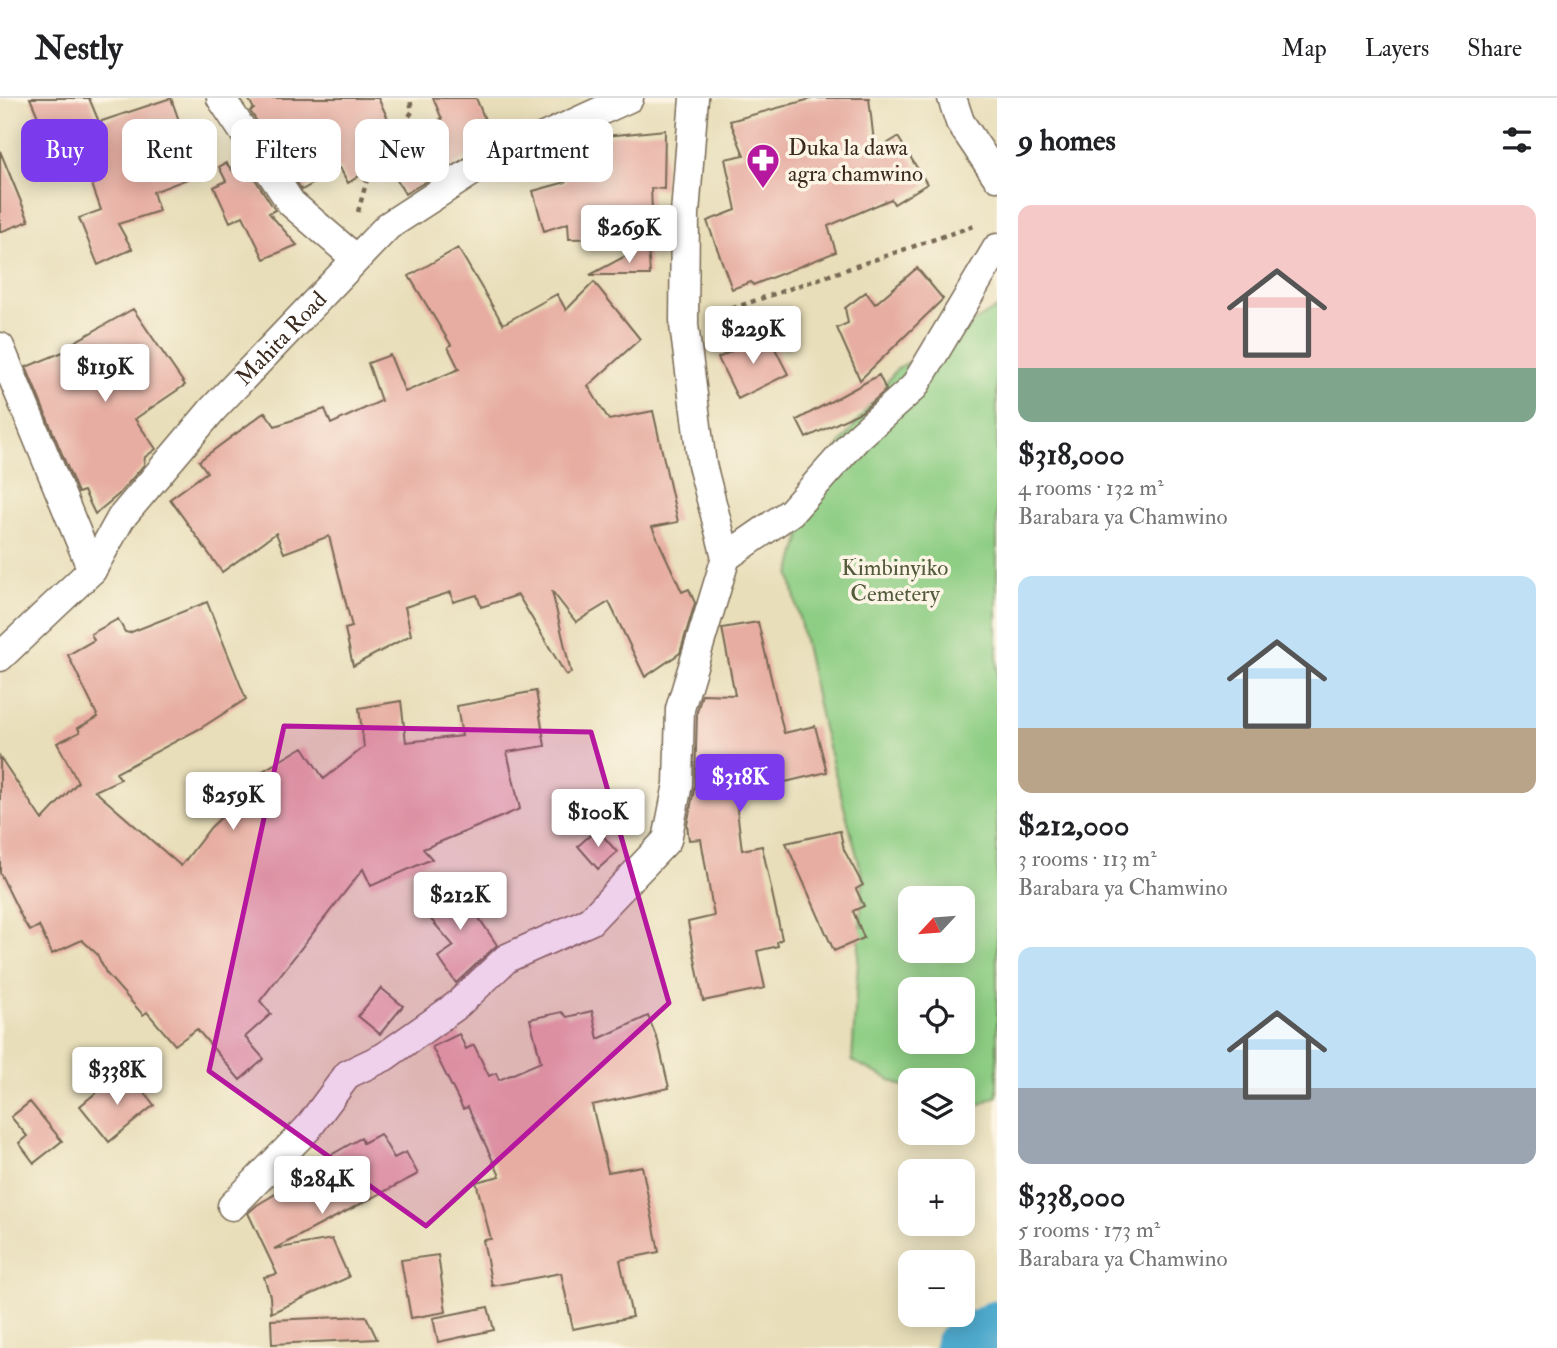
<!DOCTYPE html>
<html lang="en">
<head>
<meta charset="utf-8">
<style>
  :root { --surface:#fff; --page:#f6f6f6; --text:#202124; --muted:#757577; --line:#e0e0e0; --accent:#7c3aed }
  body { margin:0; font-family:"IM FELL Double Pica",serif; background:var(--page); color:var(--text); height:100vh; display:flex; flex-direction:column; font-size:26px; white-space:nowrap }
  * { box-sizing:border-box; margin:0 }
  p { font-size:23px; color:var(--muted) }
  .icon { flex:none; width:38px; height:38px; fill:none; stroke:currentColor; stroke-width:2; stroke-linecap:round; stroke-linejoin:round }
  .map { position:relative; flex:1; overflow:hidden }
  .sheet { display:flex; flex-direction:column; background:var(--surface); width:560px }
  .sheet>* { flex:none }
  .top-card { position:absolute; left:21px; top:21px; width:665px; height:63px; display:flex; gap:14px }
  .needle { width:46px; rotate:244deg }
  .tools { position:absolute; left:898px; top:788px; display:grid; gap:14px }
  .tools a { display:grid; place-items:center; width:77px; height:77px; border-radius:14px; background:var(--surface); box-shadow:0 4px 18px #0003; font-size:35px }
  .price { position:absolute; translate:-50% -60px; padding:0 16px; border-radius:7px; background:#fff; color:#222; font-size:23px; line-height:46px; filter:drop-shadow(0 2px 4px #0008) }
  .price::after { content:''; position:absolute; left:50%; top:42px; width:21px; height:16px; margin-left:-10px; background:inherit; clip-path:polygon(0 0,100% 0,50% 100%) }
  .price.on { background:var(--accent); color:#fff }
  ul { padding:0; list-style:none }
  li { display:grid; align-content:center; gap:14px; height:371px; padding:0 21px }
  li span { display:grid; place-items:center; height:217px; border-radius:14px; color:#555 }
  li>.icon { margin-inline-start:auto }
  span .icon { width:126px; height:126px; fill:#fffc; stroke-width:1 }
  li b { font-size:30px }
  h2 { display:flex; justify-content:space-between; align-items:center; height:84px; padding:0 21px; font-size:30px }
  .pill { padding:0 24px; border-radius:14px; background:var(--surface); box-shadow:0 4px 18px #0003; font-size:24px; line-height:63px }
  .pill.on { background:var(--accent); color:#fff }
  header { display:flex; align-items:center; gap:42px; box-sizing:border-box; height:98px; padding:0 35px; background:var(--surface); border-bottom:2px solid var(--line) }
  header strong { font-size:33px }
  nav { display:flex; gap:38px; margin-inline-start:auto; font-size:24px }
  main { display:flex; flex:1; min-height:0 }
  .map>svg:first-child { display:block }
</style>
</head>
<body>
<header>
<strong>Nestly</strong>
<nav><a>Map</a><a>Layers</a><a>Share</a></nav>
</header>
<main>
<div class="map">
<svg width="997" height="1250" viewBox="0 0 997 1250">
  <rect width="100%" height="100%" fill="#fcf5e5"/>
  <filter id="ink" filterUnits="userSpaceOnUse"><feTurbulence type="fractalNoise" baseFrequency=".0143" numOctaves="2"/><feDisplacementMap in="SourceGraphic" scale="14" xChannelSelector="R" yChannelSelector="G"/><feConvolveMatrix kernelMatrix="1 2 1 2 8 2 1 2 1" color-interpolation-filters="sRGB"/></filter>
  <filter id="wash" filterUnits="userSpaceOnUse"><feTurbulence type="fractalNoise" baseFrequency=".00686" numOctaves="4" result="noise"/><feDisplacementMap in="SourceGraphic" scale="28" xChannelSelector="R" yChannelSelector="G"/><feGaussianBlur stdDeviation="1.57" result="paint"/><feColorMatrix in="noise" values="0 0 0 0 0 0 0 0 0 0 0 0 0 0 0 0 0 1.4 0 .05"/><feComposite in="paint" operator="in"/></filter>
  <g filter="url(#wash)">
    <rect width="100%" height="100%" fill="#e8deb9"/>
    <path fill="#8ece84" stroke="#647c51" stroke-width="2" fill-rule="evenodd" d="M997,210V998L963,1015L962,982H910V992L852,963L863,780L823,630L790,477L817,377L896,272ZM910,800H962V852H910ZM910,891H962V943H910Z"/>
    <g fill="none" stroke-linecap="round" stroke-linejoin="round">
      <path stroke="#4faacd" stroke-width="56" d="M962,1250L997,1230"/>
    </g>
    <g id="blocks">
      <path fill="#e7ada2" d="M30,0H89L99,24L171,0L198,77L153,94L159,113L118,126L132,151L98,167L79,120L101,112L76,41L56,50L47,32L44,33Z
        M248,0H378L397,39L442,21L433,0H476L494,43L405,96L385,62L348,85L340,70L302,92L250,13L254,11Z
        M814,0H869L875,53L898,39L927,86L894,106L891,101L828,128L836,154L753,187L751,184L732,191L707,123L736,112L725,61L744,57L730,23Z
        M665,32L664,91L651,90L652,112H646L647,139L569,141L568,125L544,133L533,93L566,84L561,58L608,52L606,38Z
        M0,53L29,123L0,134Z
        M226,65L237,78L249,72L275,112L269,115L297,147L264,161L243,118L230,124L214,89L226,83L219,69Z
        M648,146L650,177H590Z
        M458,150L503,226L557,196L566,212L594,184L640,241L588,288L609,322L653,313L678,424L652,429L682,494L689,491L695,505L680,555L645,579L609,504L576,524L552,493L571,575L566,577L518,497L481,509L477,497L453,504L451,494L405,509L411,537L353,568L345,531L352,529L329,438L284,455L276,435L222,474L170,401L207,374L199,363L265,314L275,328L325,311L331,326L381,303L368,265L390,257L405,294L459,271L448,249L451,247L409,178Z
        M917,170L943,201L860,282L837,230L848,225L845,210L866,194L875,206Z
        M133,211L185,287L135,321L156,351L145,359L144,367L118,397L95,416L84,393L78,395L26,269L73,250L71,246Z
        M767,235L788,276L738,301L718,260Z
        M879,277L886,292L861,314L806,340L797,322Z
        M207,504L246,601L201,630L116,675L121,681L95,693L181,768L211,729L260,683L256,677L303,649L324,681L364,649L359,610L401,603L406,644L462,638L457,608L536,593L545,648L507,654L520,711L423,751L432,761L371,788L363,771L260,903L271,916L245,939L264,961L240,982L197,931L175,947L147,914L143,917L106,875L97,856L82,842L52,856L39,828L30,833L24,824L0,775V659L42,722L78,684L57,645L80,634L78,630L98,619L68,557L94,542L91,536L118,521L125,534L129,535Z
        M758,524L784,635L815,628L827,674L735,696L742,752L762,748L782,841L777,844L778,848L757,853L765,890L703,903L688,824L714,818L701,741L689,742L687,727L695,687L697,614L702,596L735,597L722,530Z
        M597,731L617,754L598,771L578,748Z
        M840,733L844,752L863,787L856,791L864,808L853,813L864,840L834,853L786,745Z
        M453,785L478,815L477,817L497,847L456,885L438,859L454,848L422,811Z
        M381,890L403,908L380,936L358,918Z
        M592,913L598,941L648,918L658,943L669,990L592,1007L608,1074L642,1068L659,1154L620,1162L632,1219L573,1231L561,1175L492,1188L483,1142L491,1141L476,1084L500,1078L468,1009L463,1011L432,949L459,936L466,951L474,947L489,978L496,975L499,982L541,964L530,921L562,914L567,919Z
        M120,975L132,990L138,986L154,1007L109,1044L80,1008Z
        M30,1004L62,1043L34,1065L19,1045L27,1038L11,1019Z
        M380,1036L394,1060L406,1054L418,1076L274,1151L332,1141L349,1179L271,1215L270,1198L264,1179L277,1176L248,1115L257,1107L334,1061L331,1057L361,1040L363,1045Z
        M438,1157L446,1214L411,1220L401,1162Z
        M488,1209L494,1232L438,1244L433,1220Z
        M366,1218L377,1241L272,1246L271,1222Z"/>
    </g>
  </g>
  <g filter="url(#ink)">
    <use href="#blocks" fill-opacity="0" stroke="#786954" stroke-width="2"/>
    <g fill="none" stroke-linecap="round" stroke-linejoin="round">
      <defs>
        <g id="street">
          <path d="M221,0L291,105L355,160"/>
          <path d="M952,0L960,24L997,79"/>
          <path d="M0,249L92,472"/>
          <path d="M726,459L791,414L857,340L914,289L997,150"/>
          <path id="s1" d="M0,559L92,472L121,420L213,311L388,128L482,67L629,0"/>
          <path d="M232,1108L308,1030L348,976L384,959L456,908L507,860L590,823L667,742L678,686L680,611L726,459L702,367L684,227L685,116L694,0"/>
        </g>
      </defs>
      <use href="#street" stroke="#786954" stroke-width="31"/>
      <path stroke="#786954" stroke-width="4.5" stroke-dasharray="5 5" stroke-linecap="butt" d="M358,114L368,78L412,14L410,0
        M713,217L976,127"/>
      <use href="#street" stroke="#fff" stroke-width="28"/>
    </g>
  </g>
  <path fill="#b5179e" fill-opacity="0.2" stroke="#b5179e" stroke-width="5" stroke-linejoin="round" d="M284,628L591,634L669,905L426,1128L209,973Z"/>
  <defs>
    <symbol id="pharmacy-pin" viewBox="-11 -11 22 30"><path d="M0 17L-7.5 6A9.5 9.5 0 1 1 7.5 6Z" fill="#b5179e" stroke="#fcf5e5"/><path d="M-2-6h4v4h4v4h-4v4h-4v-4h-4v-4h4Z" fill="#fff"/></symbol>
  </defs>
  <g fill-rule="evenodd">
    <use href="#pharmacy-pin" x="744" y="43" width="38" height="52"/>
  </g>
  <g text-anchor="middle" stroke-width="7" stroke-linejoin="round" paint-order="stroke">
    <g font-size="23" fill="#3b2a1e" stroke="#fcf5e5" text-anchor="start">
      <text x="788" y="57">Duka la dawa<tspan x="788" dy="26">agra chamwino</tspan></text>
    </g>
    <g font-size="23" fill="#3b2a1e" stroke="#fcf5e5">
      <text dy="8" stroke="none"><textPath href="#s1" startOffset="427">Mahita Road</textPath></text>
    </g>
    <g font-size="23" fill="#545b3d" stroke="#fcf5e5">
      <text x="895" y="477">Kimbinyiko<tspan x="895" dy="26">Cemetery</tspan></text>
    </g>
  </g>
</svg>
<div class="tools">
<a><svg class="needle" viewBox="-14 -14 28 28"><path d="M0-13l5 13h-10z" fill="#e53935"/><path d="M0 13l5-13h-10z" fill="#757577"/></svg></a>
<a><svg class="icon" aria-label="locate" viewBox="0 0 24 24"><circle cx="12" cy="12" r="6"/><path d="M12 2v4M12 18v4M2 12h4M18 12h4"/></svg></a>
<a><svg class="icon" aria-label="layers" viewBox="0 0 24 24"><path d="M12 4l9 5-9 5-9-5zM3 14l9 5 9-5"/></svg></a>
<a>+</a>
<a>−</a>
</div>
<b class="price" style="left:629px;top:167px">$269K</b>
<b class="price" style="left:753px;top:268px">$229K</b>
<b class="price" style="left:105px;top:306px">$119K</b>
<b class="price on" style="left:740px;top:716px">$318K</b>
<b class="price" style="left:233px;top:734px">$259K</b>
<b class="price" style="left:598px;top:751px">$100K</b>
<b class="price" style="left:460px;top:834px">$212K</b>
<b class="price" style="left:117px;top:1009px">$338K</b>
<b class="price" style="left:322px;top:1118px">$284K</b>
<div class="top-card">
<a class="pill on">Buy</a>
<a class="pill">Rent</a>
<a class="pill">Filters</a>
<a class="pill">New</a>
<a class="pill">Apartment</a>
</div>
</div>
<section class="sheet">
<h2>9 homes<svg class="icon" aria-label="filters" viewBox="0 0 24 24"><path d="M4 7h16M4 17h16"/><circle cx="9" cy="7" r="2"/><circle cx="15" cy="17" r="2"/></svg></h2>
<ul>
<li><span style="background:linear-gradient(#f6c9c9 75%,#7fa58c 0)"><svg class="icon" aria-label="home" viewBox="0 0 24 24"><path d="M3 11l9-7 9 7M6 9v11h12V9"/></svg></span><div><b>$318,000</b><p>4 rooms · 132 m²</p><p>Barabara ya Chamwino</p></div></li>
<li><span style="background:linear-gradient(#bfe0f5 70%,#b9a48a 0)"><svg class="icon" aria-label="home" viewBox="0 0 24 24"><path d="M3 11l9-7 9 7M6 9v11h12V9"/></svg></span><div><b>$212,000</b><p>3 rooms · 113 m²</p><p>Barabara ya Chamwino</p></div></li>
<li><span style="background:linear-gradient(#bfe0f5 65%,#9aa5b1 0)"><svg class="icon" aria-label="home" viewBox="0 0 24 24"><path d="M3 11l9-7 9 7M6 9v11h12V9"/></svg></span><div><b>$338,000</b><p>5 rooms · 173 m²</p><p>Barabara ya Chamwino</p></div></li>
</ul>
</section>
</main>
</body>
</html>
